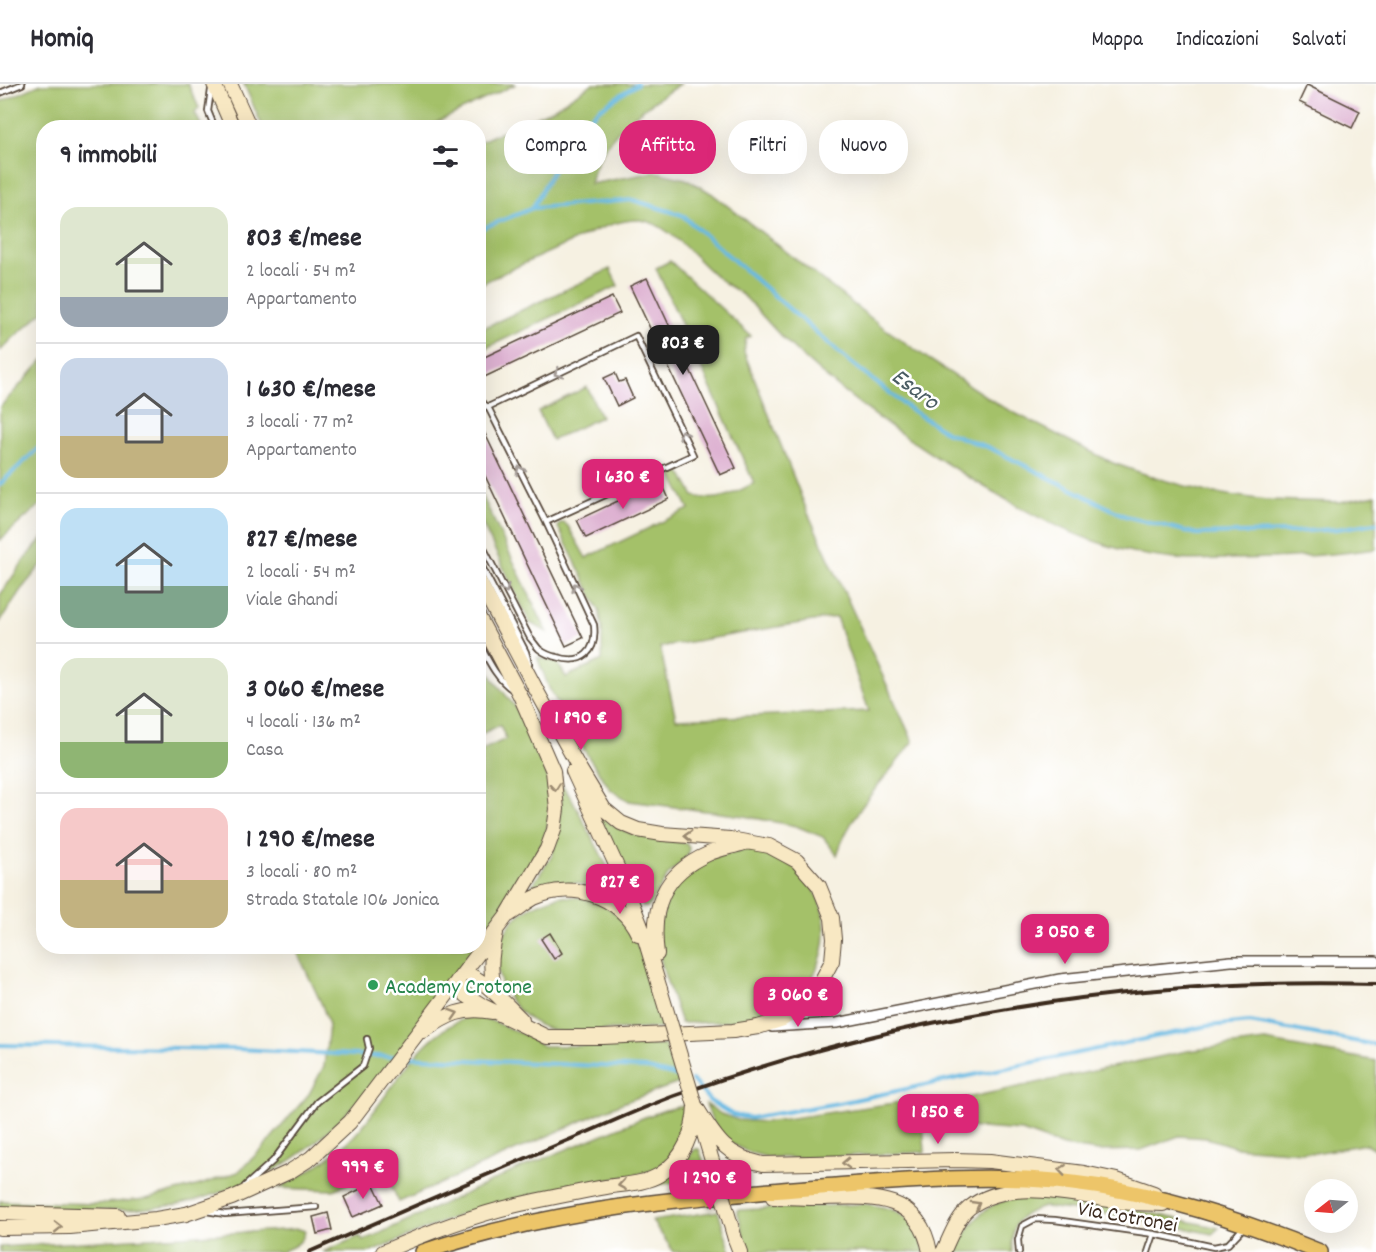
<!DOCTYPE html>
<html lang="it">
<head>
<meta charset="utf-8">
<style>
  :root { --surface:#fff; --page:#f2f2f3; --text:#2b2b33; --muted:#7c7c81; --line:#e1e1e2; --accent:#db2777 }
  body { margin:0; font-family:Dekko,sans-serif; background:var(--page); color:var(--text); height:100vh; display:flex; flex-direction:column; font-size:22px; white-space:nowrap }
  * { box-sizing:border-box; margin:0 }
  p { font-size:20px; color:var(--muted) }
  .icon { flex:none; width:33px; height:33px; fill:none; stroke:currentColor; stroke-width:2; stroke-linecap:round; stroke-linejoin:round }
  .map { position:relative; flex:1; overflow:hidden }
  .panel { position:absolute; left:36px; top:36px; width:450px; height:834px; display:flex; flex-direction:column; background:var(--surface); border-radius:24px; box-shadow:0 6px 24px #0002 }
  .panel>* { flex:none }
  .guide { position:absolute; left:504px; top:36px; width:570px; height:54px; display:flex; gap:12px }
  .needle { width:39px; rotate:253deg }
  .buttons { position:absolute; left:1304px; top:1095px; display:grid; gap:12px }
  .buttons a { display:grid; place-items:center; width:54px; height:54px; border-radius:50%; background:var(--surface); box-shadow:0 6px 24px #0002; font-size:30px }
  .price { position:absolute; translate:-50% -51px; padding:0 14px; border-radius:12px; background:var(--accent); color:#fff; font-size:20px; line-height:39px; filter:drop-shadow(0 2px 3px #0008) }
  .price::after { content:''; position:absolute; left:50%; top:36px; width:18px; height:14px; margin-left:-9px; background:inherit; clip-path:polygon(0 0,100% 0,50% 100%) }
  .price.current { background:#222; color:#fff }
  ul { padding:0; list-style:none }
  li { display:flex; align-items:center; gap:18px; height:150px; padding:0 24px }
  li+li { border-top:2px solid var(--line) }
  li span { display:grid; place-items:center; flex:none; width:168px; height:120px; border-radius:18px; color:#555 }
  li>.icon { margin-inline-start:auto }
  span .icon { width:72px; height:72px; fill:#fffc; stroke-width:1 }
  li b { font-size:26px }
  h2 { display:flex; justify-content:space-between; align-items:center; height:72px; padding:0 24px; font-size:26px }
  .chip { padding:0 21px; border-radius:24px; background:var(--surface); box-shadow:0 6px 24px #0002; font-size:21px; line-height:54px }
  .chip.current { background:var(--accent); color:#fff }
  header { display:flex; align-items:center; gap:36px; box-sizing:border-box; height:84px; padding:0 30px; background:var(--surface); border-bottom:2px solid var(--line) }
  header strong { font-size:28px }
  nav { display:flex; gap:33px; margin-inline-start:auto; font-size:21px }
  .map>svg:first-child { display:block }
</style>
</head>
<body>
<header>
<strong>Homiq</strong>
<nav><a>Mappa</a><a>Indicazioni</a><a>Salvati</a></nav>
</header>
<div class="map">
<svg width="1376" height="1168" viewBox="0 0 1376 1168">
  <rect width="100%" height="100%" fill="#fff"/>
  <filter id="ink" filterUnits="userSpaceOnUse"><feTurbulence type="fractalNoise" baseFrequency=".0167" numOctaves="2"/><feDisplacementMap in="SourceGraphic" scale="12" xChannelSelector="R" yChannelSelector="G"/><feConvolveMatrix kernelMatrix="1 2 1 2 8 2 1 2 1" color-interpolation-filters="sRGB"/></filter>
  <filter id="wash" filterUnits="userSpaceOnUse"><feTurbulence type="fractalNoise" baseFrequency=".008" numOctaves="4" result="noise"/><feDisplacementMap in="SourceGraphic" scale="24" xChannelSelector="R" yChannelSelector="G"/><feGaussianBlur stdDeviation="1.35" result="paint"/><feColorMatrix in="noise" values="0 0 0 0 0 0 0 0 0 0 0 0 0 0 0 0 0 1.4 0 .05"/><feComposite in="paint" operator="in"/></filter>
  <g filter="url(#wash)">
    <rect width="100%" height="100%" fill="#f6f1e2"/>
    <path fill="#a4c169" stroke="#707644" stroke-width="1.5" fill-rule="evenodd" d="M41,0H188L199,24L195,29L202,43L44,44L43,228L12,255L0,267V18Z
      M244,0H516L427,43L263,44Z
      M592,0H680C639,27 602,49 590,100L656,88L686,95L711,109L880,241L930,276L999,321L1113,379L1156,394L1207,408L1266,416L1340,418L1376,411V465C1325,472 1274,475 1223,475C1207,475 1192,477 1176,475C1093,468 1029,430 960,388C896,348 834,305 781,252C769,240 758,226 746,214C737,206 726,201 717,193C696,176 668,138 640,136C611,135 583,153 558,164C531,176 505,188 479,201V58L553,25Z
      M670,177L751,252L746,254L744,268L807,427L913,658C886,693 850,729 837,771L823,753L796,742L744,732L629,717L611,706L589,674L549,604L537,573L557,578L566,593L602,576V544L599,526L558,443L560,439H564L568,442L586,474L689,425L672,392L674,386L681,389L694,412C719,419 733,410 754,399L656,184ZM836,533L869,627L676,635L660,563Z
      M610,185L618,202L479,267V246Z
      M43,276V418L0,456V323Z
      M587,303L601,333L552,356L538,327Z
      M479,405L547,548L530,539L479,433Z
      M43,454V479L20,507L0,538V511L25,475Z
      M479,568C484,577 488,587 494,596C503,608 514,620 522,633C581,732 538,777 479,858L478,668L506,655L500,641L479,651Z
      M562,701L572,715L620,807L617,813L577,799L556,801L527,809L552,772L558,750Z
      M596,727C626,756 648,752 686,759L689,764L687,772L668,791L648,823H643Z
      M750,764C762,767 774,770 784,776C839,809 837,883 788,921C762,941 713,938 681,939L664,889L659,869L657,849L672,800L702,775Z
      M560,812C574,813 588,813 601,819C641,839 653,905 663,944L562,948C516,942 479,889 507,845C518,826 540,818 560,812Z
      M295,863H475C420,937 361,1035 280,1083C264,1092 247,1098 230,1105C210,1112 190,1119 169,1122C115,1130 54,1125 0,1124V1117L96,1120L146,1115L200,1101L238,1088L262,1065L309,1010L324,982L329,941L322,921Z
      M469,933H482L525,951L543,962L665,961L679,999L622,1019L399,1118L383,1085L333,1106L279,1104C307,1089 341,1069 361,1044C394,1005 418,950 469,933Z
      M1265,957L1376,977V1066L1366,1060L1315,1069L1235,1063L1207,1054L1179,1052L1141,1066L1098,1067L1063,1062L1022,1047L968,1043L958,1029L962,1015L1187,967Z
      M921,1015L925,1068L803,1074L767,1073L748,1068L725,1056L712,1037L706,1020L721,1030L738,1036L765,1038Z
      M688,1021L686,1048L672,1072L654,1086L635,1091L531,1111L462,1130L371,1168H323L360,1152L363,1157L516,1086L645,1033L665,1026Z
      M695,1065H699L710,1095L653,1101L680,1084Z
      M1031,1111L1127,1124L1219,1144L1212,1150L1127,1132L1044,1123C1016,1131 1011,1140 1012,1168H955C978,1128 984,1118 1031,1111Z
      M865,1120C901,1125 916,1131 925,1168H748L737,1126Z
      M718,1127L731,1168H674L652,1137Z
      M299,1145L305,1147C303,1160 292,1163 281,1168H0V1163Z"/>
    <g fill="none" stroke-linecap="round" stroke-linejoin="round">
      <path stroke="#67bae3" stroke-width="4" d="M533,123L572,51L599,25L637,0
        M478,146L533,124L633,116L682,131L850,278L910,325L946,348L990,364L1125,432L1197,450L1292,448L1337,445L1376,439
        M0,400L44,359
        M0,961L236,965L395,973
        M402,973L644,984L684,994
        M692,996L710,1017L733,1031L751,1034L844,1018L1207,942L1250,938L1376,961"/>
    </g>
    <g id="blocks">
      <path fill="#deb2d2" d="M1307,1L1360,27L1352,44L1299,18Z
        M647,194L736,384L720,391L630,202Z
        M612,213L620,229L478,296V276Z
        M615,289L619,298L625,296L633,314L617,322L604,294Z
        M478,335L583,554L566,562L478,377Z
        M661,397L669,415L586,454L577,436Z
        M550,849L562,869L554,875L541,855Z
        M373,1099L383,1120L353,1133L344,1113Z
        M328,1129L332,1146L317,1150L313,1133Z"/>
    </g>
  </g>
  <g filter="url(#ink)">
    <use href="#blocks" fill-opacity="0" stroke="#57483b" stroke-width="1.5"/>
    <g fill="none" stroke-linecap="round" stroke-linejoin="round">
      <defs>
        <path id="lane" d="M211,6L208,27L215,44
          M0,9L22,0
          M478,316L488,323L546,438L594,541C597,568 583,581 557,573C551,572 544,569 539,565C536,562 533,557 530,554L478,453
          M488,323L636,252L693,371L546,438
          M478,475L526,568L529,579
          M478,557C487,574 496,595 513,606
          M245,1102L273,1077L317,1018L363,982L369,964L367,955
          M206,1127L225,1130L316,1123
          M1019,1168L1018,1156L1022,1142L1035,1135L1055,1136L1154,1150L1214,1163L1228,1160L1245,1142
          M1148,1168L1154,1150"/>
        <path id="street" d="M772,943L837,939L1060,895L1231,877H1376"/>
        <path id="secondary" d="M214,0L233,44
          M230,0L250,44
          M478,495L537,607
          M478,532L523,617
          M573,687L623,796L642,845L660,905
          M507,832C516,827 525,819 534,814C572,796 620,812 638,850
          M496,849C491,871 488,891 498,912
          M657,870C651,824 662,790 708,770C719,765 732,763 744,759
          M464,889C483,893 507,922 522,936
          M457,897L460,904L466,911L483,922L547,953H603L733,947L758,943L783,935L808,918L816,907L832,877L834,855L832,834L819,802L797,777L769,762L730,755L662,750L638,746L621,739L604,725L578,682L533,600
          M424,947C447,931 463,922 492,928
          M695,1021C715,1053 724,1072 763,1080L955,1076L990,1077L1084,1089L1117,1096L1154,1109
          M701,1040L716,1090
          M773,1113C789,1113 804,1114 820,1114C868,1113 919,1107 930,1168
          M0,1129L118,1132
          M0,1144L70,1143L156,1135L186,1130L232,1114L289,1088L311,1074L350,1038L506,833L547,765L554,746L557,725L553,687L519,609
          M735,1155L740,1168
          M383,1168C428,1148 473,1131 521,1120C549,1114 578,1108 606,1103C624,1100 644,1100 659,1091C684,1076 694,1048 695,1021
          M943,1168C950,1154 956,1135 969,1124C1008,1092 1077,1112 1122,1118C1135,1120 1150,1119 1163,1120"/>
        <path id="primary" d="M423,1168C551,1125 687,1113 821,1103C902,1097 992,1089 1073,1099C1158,1109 1241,1136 1320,1168"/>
      </defs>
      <use href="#lane" stroke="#57483b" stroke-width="8"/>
      <use href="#street" stroke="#57483b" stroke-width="12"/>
      <use href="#secondary" stroke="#57483b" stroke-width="16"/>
      <use href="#primary" stroke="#57483b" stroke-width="18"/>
      <use href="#lane" stroke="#fff" stroke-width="4.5"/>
      <use href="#street" stroke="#fff" stroke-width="9"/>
      <use href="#secondary" stroke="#f8e8c3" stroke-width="14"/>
      <use href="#primary" stroke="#edc569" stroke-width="15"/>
      <path stroke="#3b2a1e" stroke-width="4" d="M309,1168C396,1130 483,1092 571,1055C605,1041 639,1025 674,1012C898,931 1137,893 1376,900"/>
      <defs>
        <path id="secondary-bridge" d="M660,905L695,1021
          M716,1090L735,1155"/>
      </defs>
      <use href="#secondary-bridge" stroke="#57483b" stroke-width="16" stroke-linecap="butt"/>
      <use href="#secondary-bridge" stroke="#f8e8c3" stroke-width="14"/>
    </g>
    <defs><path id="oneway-chevron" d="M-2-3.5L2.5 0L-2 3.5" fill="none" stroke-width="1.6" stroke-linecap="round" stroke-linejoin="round" transform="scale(1.5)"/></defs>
    <g stroke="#a79f9a">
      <use href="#oneway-chevron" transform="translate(558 289) rotate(154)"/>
      <use href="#oneway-chevron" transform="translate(683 350) rotate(-115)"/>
      <use href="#oneway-chevron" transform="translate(520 386) rotate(-117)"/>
      <use href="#oneway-chevron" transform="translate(576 503) rotate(-115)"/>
      <use href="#oneway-chevron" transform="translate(505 505) rotate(63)"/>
    </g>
    <g stroke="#9a8970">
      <use href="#oneway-chevron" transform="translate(555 703) rotate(84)"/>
      <use href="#oneway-chevron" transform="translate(688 752) rotate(-177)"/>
      <use href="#oneway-chevron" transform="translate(454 930) rotate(-17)"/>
      <use href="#oneway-chevron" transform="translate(846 1079) rotate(178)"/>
      <use href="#oneway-chevron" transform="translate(1062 1086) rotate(-172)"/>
      <use href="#oneway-chevron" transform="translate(622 1101) rotate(171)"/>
      <use href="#oneway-chevron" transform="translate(976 1121) rotate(-30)"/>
      <use href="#oneway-chevron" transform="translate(58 1143) rotate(-1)"/>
    </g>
  </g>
  <circle fill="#2e9e5b" stroke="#fff" stroke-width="2" cx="373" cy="901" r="6"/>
  <g text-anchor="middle" stroke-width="5" stroke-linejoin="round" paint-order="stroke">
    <g font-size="22" fill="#27864d" stroke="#fff" text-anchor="start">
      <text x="385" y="909">Academy Crotone</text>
    </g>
    <g font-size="22" fill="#3b2a1e" stroke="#fff">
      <text transform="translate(1128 1131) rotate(10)" y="8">Via Cotronei</text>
    </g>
    <g font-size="24" font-style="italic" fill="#4a5c63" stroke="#fff">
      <text transform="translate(916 304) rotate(37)" y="8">Esaro</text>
    </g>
  </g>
</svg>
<div class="buttons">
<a><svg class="needle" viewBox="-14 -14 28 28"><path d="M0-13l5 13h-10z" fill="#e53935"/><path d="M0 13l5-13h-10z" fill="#7c7c81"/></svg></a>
</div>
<b class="price current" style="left:683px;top:292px">803 €</b>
<b class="price" style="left:623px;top:426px">1 630 €</b>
<b class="price" style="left:581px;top:667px">1 890 €</b>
<b class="price" style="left:620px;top:831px">827 €</b>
<b class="price" style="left:1065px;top:881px">3 050 €</b>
<b class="price" style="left:798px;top:944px">3 060 €</b>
<b class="price" style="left:938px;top:1061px">1 850 €</b>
<b class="price" style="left:363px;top:1116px">999 €</b>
<b class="price" style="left:710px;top:1127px">1 290 €</b>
<div class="guide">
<a class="chip">Compra</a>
<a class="chip current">Affitta</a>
<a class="chip">Filtri</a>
<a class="chip">Nuovo</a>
</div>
<section class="panel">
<h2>9 immobili<svg class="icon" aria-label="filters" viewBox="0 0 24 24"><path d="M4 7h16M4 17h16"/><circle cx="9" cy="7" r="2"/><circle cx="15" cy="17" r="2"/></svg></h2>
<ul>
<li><span style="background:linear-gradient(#dfe7d0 75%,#9aa5b1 0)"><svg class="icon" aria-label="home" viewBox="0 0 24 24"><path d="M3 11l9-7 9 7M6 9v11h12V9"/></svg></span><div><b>803 €/mese</b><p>2 locali · 54 m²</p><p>Appartamento</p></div></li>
<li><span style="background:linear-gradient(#c9d6e8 65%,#c2b280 0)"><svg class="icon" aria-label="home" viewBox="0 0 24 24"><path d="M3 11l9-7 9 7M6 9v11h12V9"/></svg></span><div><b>1 630 €/mese</b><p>3 locali · 77 m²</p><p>Appartamento</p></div></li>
<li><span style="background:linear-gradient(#bfe0f5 65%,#7fa58c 0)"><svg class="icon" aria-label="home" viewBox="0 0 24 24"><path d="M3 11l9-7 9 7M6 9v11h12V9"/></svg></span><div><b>827 €/mese</b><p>2 locali · 54 m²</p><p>Viale Ghandi</p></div></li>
<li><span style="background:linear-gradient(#dfe7d0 70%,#8fb573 0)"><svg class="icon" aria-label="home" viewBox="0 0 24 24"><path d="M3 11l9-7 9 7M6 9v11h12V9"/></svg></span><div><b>3 060 €/mese</b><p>4 locali · 136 m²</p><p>Casa</p></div></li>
<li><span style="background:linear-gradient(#f6c9c9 60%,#c2b280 0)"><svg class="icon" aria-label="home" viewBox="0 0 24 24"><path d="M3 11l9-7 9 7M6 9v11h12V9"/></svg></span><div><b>1 290 €/mese</b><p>3 locali · 80 m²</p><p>Strada Statale 106 Jonica</p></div></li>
</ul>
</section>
</div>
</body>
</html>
